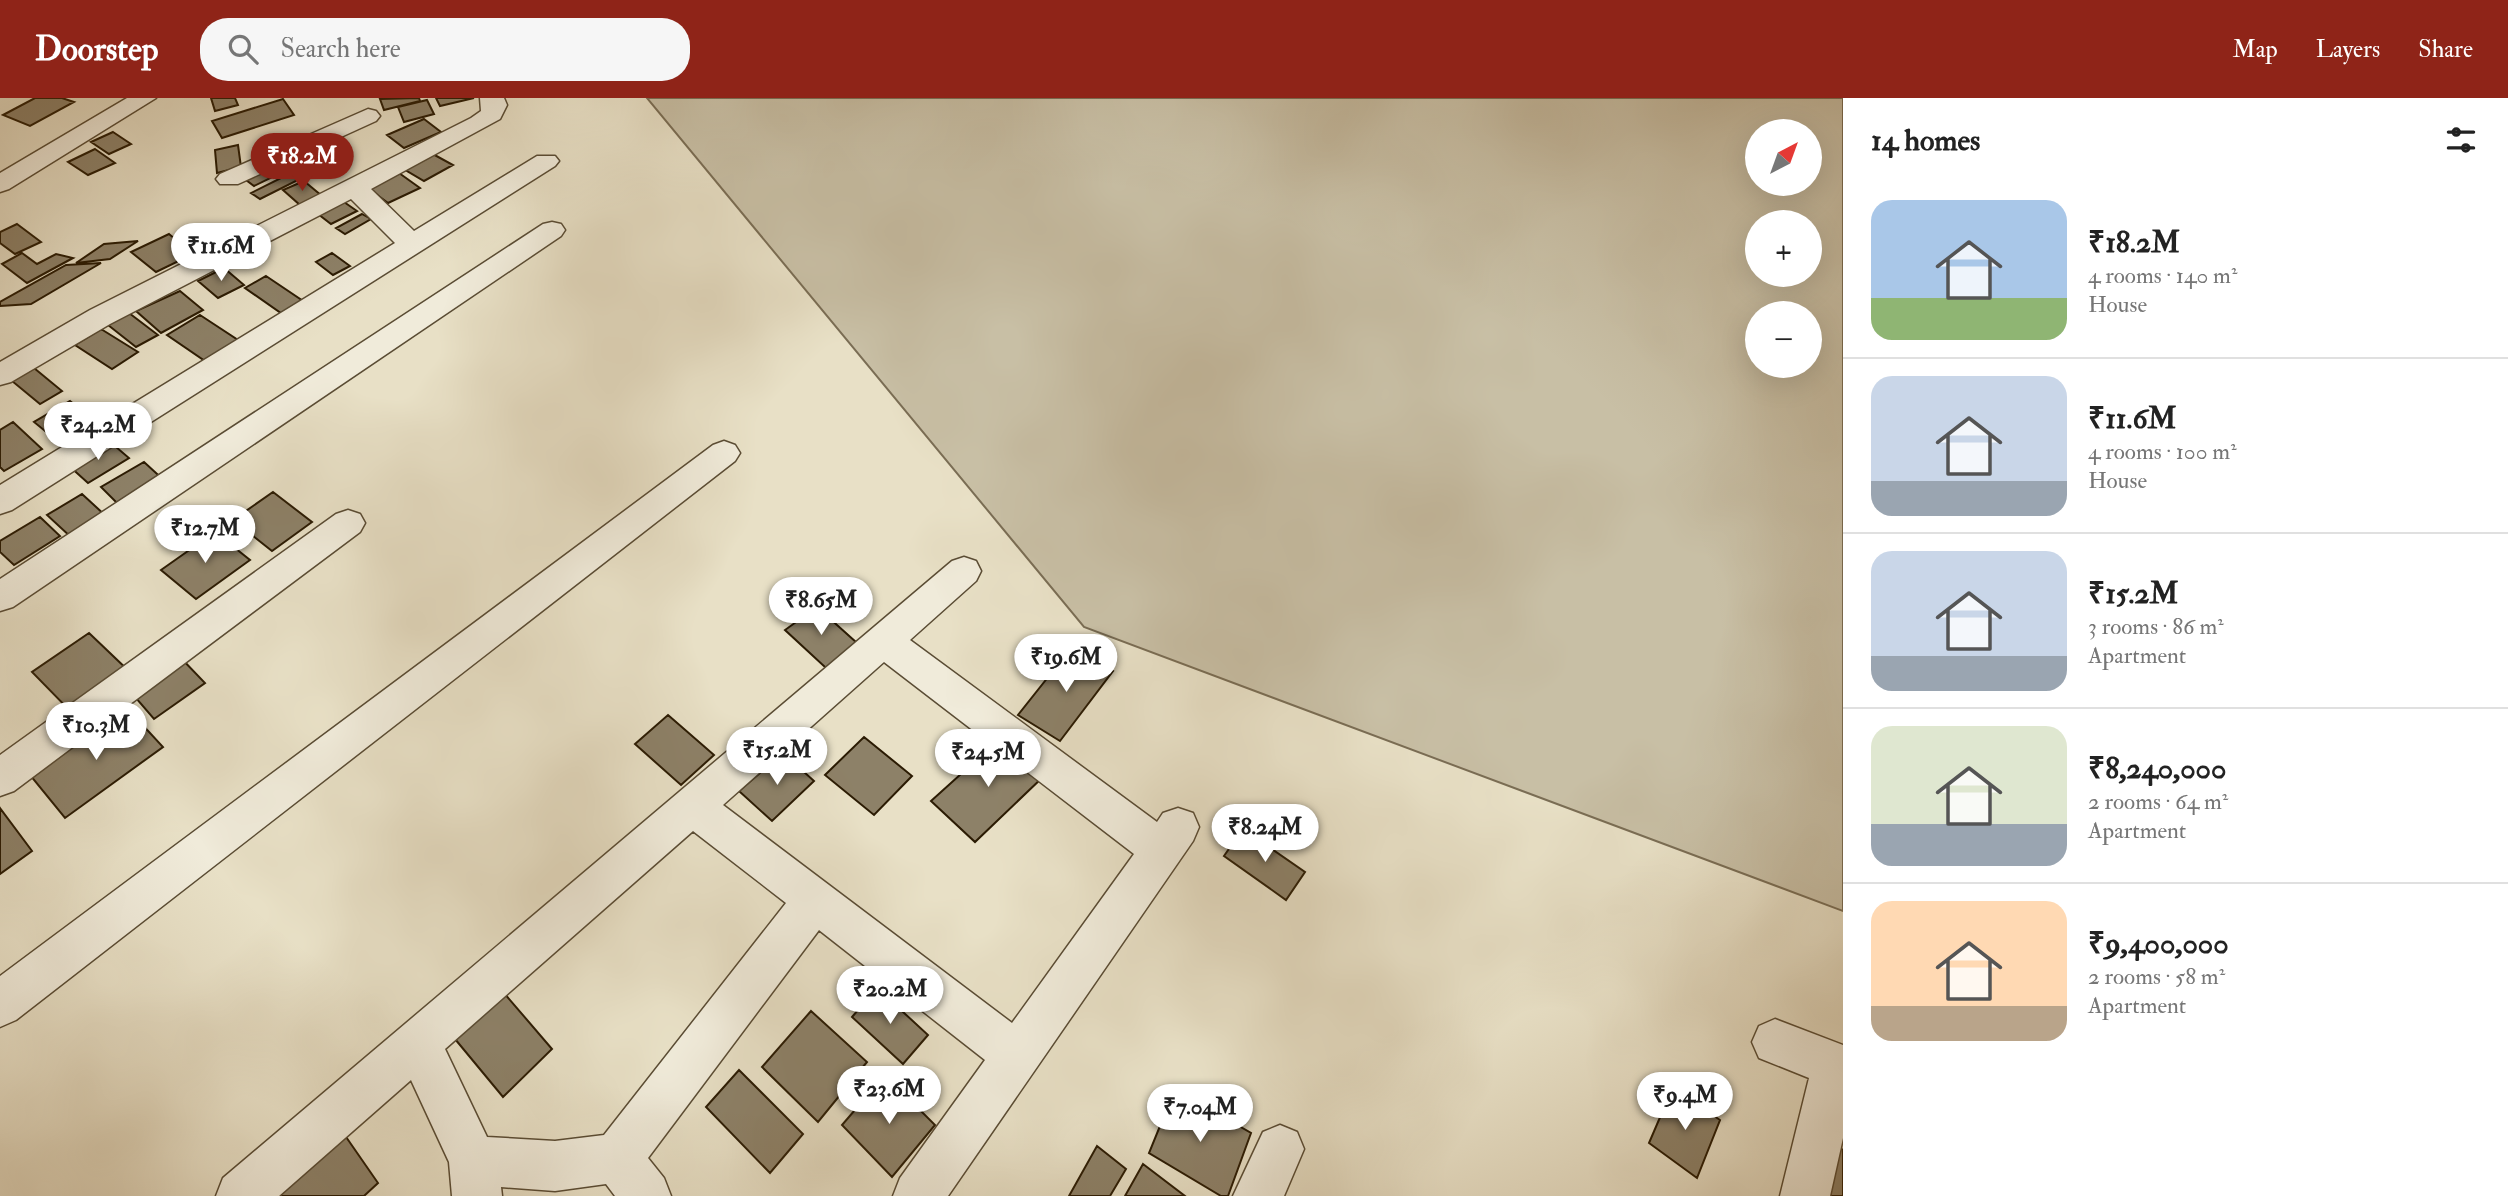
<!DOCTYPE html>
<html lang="en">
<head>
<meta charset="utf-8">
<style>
  :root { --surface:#fff; --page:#f6f6f6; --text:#222; --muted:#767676; --line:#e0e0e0; --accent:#8f2418 }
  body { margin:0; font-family:"IM FELL Double Pica",serif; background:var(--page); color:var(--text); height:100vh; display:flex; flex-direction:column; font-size:26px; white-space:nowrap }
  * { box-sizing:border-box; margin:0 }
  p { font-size:23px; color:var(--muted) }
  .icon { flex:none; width:38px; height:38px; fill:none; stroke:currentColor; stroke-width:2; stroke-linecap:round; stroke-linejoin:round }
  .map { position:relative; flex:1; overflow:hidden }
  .side { display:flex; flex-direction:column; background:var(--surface); width:665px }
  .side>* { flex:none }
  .needle { width:46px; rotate:41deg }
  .tools { position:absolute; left:1745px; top:21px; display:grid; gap:14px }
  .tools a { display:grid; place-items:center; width:77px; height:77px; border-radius:50%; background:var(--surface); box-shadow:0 7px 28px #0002; font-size:35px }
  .price { position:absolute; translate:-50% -60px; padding:0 16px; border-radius:24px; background:#fff; color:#222; font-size:23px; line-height:46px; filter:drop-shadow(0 2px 4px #0008) }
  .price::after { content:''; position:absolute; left:50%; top:42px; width:21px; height:16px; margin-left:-10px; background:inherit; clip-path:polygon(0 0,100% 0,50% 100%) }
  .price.current { background:var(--accent); color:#fff }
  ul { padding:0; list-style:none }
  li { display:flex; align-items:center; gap:21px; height:175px; padding:0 28px }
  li+li { border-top:2px solid var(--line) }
  li span { display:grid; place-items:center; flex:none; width:196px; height:140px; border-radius:21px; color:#555 }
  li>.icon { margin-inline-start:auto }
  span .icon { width:84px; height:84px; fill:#fffc; stroke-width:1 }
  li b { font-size:30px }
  h2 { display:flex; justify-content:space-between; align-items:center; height:84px; padding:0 28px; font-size:30px }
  header { display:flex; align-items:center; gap:42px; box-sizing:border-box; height:98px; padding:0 35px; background:var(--accent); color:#fff }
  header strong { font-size:33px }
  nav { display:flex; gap:38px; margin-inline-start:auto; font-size:24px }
  .search { width:490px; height:63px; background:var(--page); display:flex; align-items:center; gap:18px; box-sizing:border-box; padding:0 24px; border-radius:28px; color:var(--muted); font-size:26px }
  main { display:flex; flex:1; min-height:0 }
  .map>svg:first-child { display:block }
</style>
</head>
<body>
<header>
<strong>Doorstep</strong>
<div class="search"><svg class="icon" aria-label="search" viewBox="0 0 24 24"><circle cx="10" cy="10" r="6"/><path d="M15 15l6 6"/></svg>Search here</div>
<nav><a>Map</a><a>Layers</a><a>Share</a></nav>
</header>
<main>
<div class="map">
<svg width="1843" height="1098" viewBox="0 0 1843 1098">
  <rect width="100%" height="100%" fill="#e8e0c6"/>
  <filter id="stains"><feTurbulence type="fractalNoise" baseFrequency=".00286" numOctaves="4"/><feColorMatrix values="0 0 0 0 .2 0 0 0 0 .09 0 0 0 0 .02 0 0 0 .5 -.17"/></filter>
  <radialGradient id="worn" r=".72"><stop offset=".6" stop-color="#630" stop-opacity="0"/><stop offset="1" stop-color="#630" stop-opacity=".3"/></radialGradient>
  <path fill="#c8bfa5" stroke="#7a6d54" stroke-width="2" fill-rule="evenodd" d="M647,0H1843V813L1084,529ZM1757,33H1810V86H1757ZM1757,124H1810V177H1757ZM1757,215H1810V268H1757Z"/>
  <path fill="#8d8168" stroke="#2b1b03" stroke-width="2" d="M35,0H62L74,4L30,28L3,17Z
    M211,0H235L238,7L215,13Z
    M419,0L420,3L384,12L380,1Z
    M436,0H474L440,8Z
    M283,1L294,17L222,40L212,23Z
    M427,2L434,16L404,24L398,9Z
    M424,21L441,34L404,50L387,37Z
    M113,34L131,46L109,56L91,44Z
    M329,40L341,48L315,60L304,52Z
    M238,47L241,69L217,75L215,52Z
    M95,51L115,65L88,77L68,64Z
    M431,55L453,67L424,83L402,70Z
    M282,61L293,69L254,88L242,79Z
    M291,75L300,81L260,101L251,95Z
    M399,75L420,90L388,105L368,90Z
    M304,83L322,98L300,107L283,92Z
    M344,104L357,113L331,126L318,116Z
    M362,116L371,121L345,136L336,130Z
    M17,126L41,144L15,156L0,145V134Z
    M169,136L193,156L156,174L131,154Z
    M138,143L110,161L76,165L104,146Z
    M22,155L37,166L56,156L73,160L27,185L2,166Z
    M332,155L350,168L333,177L316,164Z
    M101,165L31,206L0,208V204L66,167Z
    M224,170L244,187L218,200L198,183Z
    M266,178L309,207L288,220L245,190Z
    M180,193L203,212L161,235L136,213Z
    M129,215L158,237L136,249L108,227Z
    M200,217L238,242L205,263L167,237Z
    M101,231L138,254L112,271L75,247Z
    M34,270L62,293L40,306L12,283Z
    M70,303L96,324L60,345L34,324Z
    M13,324L42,351L4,373L0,369V332Z
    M109,343L129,360L88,385L68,367Z
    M144,364L167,385L124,412L101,389Z
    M273,394L312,424L272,453L233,422Z
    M82,396L107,419L73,441L47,417Z
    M40,419L60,438L14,467L0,454V443Z
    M215,434L250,462L196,501L161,472Z
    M817,509L857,545L826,570L785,532Z
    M89,535L134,578L77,620L32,574Z
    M1072,549L1113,573L1060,643L1018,617Z
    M179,558L205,585L154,621L129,592Z
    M126,609L163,649L65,720L30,677Z
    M668,617L714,657L681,687L635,646Z
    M864,639L912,678L874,717L825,677Z
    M1002,639L1045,677L975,744L931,703Z
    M783,655L814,683L772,723L739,693Z
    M0,710L32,753L0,776Z
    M1243,731L1305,774L1286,802L1224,758Z
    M877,890L928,937L903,966L852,919Z
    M504,895L552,951L503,999L455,941Z
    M811,913L867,964L818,1024L762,969Z
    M739,972L803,1036L770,1075L706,1009Z
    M885,977L935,1027L892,1079L842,1027Z
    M1673,989L1720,1022L1697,1080L1649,1045Z
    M1175,991L1251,1035L1228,1098H1221L1149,1055Z
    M344,1036L378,1085L364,1098H275Z
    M1826,1042L1843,1052V1098H1832L1817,1089Z
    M1097,1048L1126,1071L1110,1098H1069Z
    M1143,1066L1185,1098H1125Z"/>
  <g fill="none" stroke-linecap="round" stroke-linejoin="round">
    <defs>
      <path id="street" d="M127,0H156L9,91L0,94V75Z
        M480,0H504L507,7L500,21L371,91L414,133L537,58H555L559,63L555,68L12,412L0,416V387L395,145L351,101L110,226L11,284L0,287V264L90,212L471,20L481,13Z
        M368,11L376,13L380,18L376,23L238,86H220L216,81L220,76Z
        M552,124L561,126L565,132L561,138L13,509L0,513V481L543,126Z
        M724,343L735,347L740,355L735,363L16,922L0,929V878L713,347Z
        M348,412L360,416L365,425L360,434L14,693L0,698V657L336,416Z
        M964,459L976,463L981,473L976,483L910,542L1157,724L1163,715L1178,710L1193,715L1199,729L1193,743L948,1098H893L900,1080L985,962L819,832L648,1060L664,1080L671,1098H615L606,1086L555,1093L501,1089L502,1098H452L449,1064L411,982L279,1098H216L223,1080L952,463ZM884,564L1134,756L1012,925L723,707ZM693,733L786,805L604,1037L555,1043L487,1039L445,951Z
        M1775,921L1843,947V1040L1830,1098H1780L1809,980L1759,960L1752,944L1759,928Z
        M1280,1027L1297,1034L1304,1051L1284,1098H1233L1263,1034Z"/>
    </defs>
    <use href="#street" stroke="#5a4c34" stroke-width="3"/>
    <use href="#street" fill="#f0ebda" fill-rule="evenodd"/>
  </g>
  <rect width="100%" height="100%" filter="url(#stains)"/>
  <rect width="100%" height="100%" fill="url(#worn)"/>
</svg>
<div class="tools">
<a><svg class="needle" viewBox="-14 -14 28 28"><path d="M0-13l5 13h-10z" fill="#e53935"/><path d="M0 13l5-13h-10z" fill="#767676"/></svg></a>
<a>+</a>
<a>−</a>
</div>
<b class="price current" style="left:302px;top:95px">₹18.2M</b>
<b class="price" style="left:221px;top:185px">₹11.6M</b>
<b class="price" style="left:98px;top:364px">₹24.2M</b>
<b class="price" style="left:205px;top:467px">₹12.7M</b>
<b class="price" style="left:821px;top:539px">₹8.65M</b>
<b class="price" style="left:1066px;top:596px">₹19.6M</b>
<b class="price" style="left:96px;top:664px">₹10.3M</b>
<b class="price" style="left:777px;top:689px">₹15.2M</b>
<b class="price" style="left:988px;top:691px">₹24.5M</b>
<b class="price" style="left:1265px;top:766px">₹8.24M</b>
<b class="price" style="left:890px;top:928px">₹20.2M</b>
<b class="price" style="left:889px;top:1028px">₹23.6M</b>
<b class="price" style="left:1685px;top:1034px">₹9.4M</b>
<b class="price" style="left:1200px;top:1046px">₹7.04M</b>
</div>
<section class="side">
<h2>14 homes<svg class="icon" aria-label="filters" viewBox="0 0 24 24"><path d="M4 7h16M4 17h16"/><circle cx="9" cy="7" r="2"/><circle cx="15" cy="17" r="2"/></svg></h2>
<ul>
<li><span style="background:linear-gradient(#a9c7e8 70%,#8fb573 0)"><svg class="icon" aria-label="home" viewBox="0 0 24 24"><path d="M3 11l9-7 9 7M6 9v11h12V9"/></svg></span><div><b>₹18.2M</b><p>4 rooms · 140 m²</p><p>House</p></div></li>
<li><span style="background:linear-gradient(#c9d6e8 75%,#9aa5b1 0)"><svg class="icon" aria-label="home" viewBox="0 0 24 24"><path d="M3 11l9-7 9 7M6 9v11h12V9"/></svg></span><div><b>₹11.6M</b><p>4 rooms · 100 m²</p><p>House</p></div></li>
<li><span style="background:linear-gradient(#c9d6e8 75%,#9aa5b1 0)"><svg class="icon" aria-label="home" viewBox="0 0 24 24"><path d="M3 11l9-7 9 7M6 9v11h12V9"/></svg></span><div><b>₹15.2M</b><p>3 rooms · 86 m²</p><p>Apartment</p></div></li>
<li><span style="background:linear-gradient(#dfe7d0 70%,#9aa5b1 0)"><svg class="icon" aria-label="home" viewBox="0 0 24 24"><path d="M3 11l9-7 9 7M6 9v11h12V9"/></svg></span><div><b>₹8,240,000</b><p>2 rooms · 64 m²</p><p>Apartment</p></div></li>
<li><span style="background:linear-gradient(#ffd9b3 75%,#b9a48a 0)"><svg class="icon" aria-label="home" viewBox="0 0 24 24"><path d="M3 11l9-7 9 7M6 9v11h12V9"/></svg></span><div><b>₹9,400,000</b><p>2 rooms · 58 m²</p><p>Apartment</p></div></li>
</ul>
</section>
</main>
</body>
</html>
